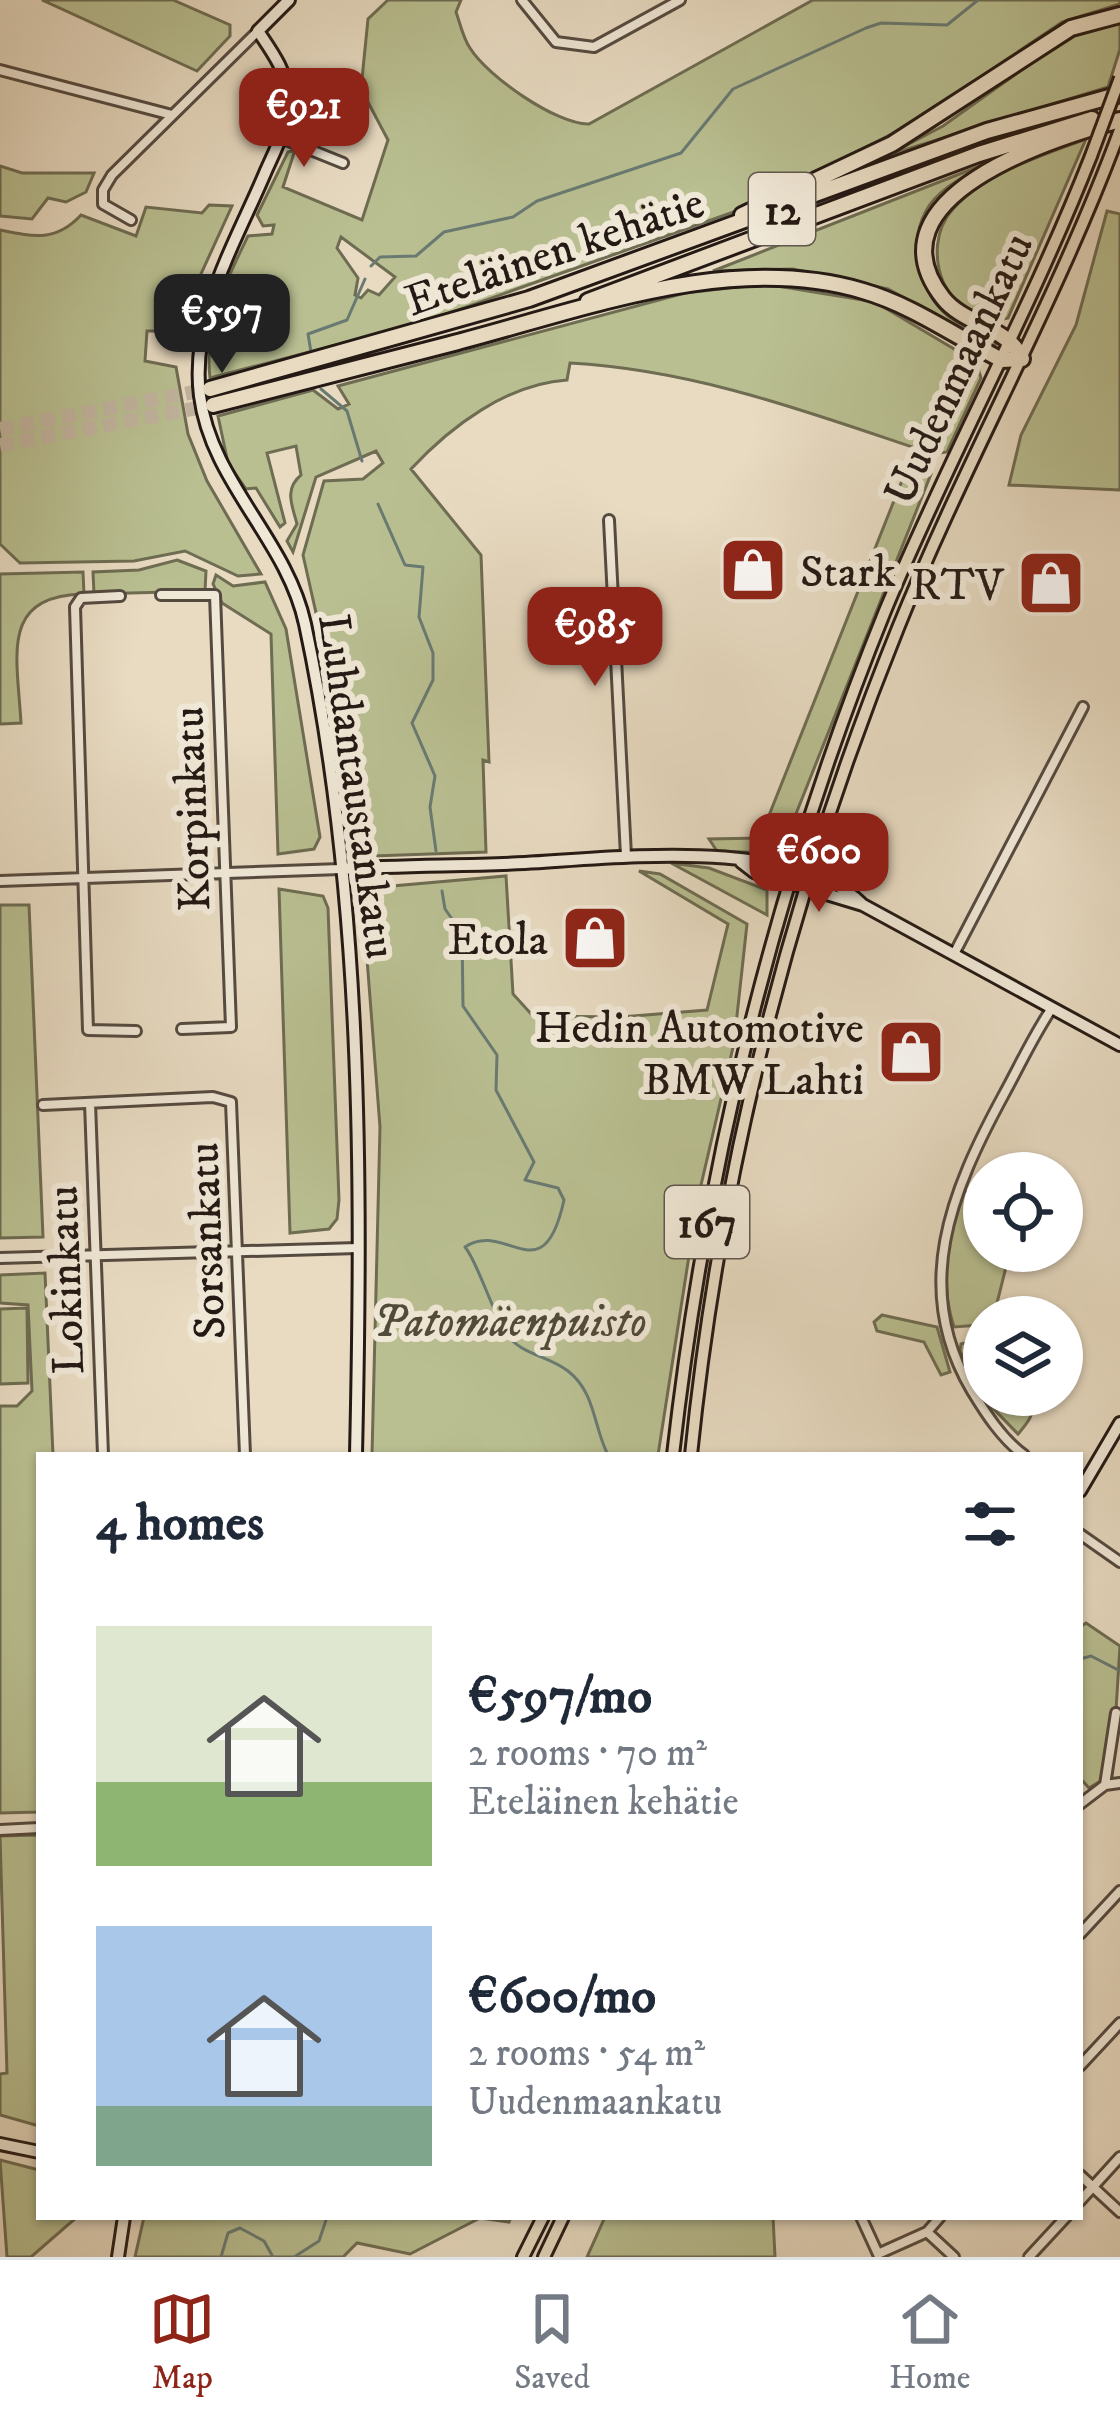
<!DOCTYPE html>
<html lang="en">
<head>
<meta charset="utf-8">
<style>
  :root { --surface:#fff; --page:#f2f2f3; --text:#1f2937; --muted:#747a83; --line:#e0e1e3; --accent:#8f2418 }
  body { margin:0; font-family:"IM FELL DW Pica",serif; background:var(--page); color:var(--text); height:100vh; display:flex; flex-direction:column; font-size:45px; white-space:nowrap }
  * { box-sizing:border-box; margin:0 }
  p { font-size:39px; color:var(--muted) }
  .icon { flex:none; width:66px; height:66px; fill:none; stroke:currentColor; stroke-width:2; stroke-linecap:round; stroke-linejoin:round }
  .map { position:relative; flex:1; overflow:hidden }
  .drawer { position:absolute; left:36px; top:1452px; width:1047px; height:768px; display:flex; flex-direction:column; background:var(--surface); border-radius:0px; box-shadow:0 3px 9px #0004 }
  .drawer>* { flex:none }
  .buttons { position:absolute; left:963px; top:1152px; display:grid; gap:24px }
  .buttons a { display:grid; place-items:center; width:120px; height:120px; border-radius:50%; background:var(--surface); box-shadow:0 3px 9px #0004; font-size:60px }
  .price { position:absolute; translate:-50% -102px; padding:0 27px; border-radius:24px; background:var(--accent); color:#fff; font-size:39px; line-height:78px; filter:drop-shadow(0 3px 6px #0008) }
  .price::after { content:''; position:absolute; left:50%; top:72px; width:36px; height:27px; margin-left:-18px; background:inherit; clip-path:polygon(0 0,100% 0,50% 100%) }
  .price.on { background:#222; color:#fff }
  ul { padding:0; list-style:none }
  li { display:flex; align-items:center; gap:36px; height:300px; padding:0 60px }
  li span { display:grid; place-items:center; flex:none; width:336px; height:240px; border-radius:0px; color:#555 }
  li>.icon { margin-inline-start:auto }
  span .icon { width:144px; height:144px; fill:#fffc; stroke-width:1 }
  li b { font-size:51px }
  h2 { display:flex; justify-content:space-between; align-items:center; height:144px; padding:0 60px; font-size:51px }
  .tab-bar { display:flex; justify-content:space-around; align-items:center; height:168px; border-top:3px solid var(--line); background:var(--surface); font-size:33px; color:var(--muted) }
  .tab-bar a { display:grid; justify-items:center; gap:6px }
  .tab-bar .on { color:var(--accent) }
  .map>svg:first-child { display:block }
</style>
</head>
<body>
<div class="map">
<svg width="1120" height="2257" viewBox="0 0 1120 2257">
  <rect width="100%" height="100%" fill="#e8dbc2"/>
  <filter id="stains"><feTurbulence type="fractalNoise" baseFrequency=".00167" numOctaves="4"/><feColorMatrix values="0 0 0 0 .2 0 0 0 0 .09 0 0 0 0 .02 0 0 0 .5 -.17"/></filter>
  <radialGradient id="worn" r=".72"><stop offset=".6" stop-color="#630" stop-opacity="0"/><stop offset="1" stop-color="#630" stop-opacity=".3"/></radialGradient>
  <path fill="#b9bf91" stroke="#6e6c52" stroke-width="3" fill-rule="evenodd" d="M42,0H173L230,25V36L197,71Z
    M388,0H461L456,12C460,23 463,38 470,48C487,76 557,125 589,124L813,0H1120V4L1062,22L908,126L742,209L427,321L210,378C204,324 225,283 248,236L272,234L274,225L263,226L257,215L288,152L295,150L283,187L362,220L388,140L361,89L368,19ZM341,237L395,277L379,295L368,290L361,298L355,295L358,278L337,248Z
    M1120,23V49L1108,87L888,155L943,126L1067,38Z
    M1086,139L1008,318C948,333 916,249 953,209C986,172 1041,156 1086,139Z
    M985,164C965,176 937,190 926,211C908,243 920,293 947,315C961,326 980,334 996,343L994,347L888,289L793,269L713,271Z
    M0,166L22,173H94L86,192L66,202L48,198L32,219L0,216Z
    M209,205L232,206L190,298L181,331H147L145,361L176,367L188,434L207,481L261,574L238,576L185,551L134,561L20,563L0,544V230C34,237 56,242 81,215L136,236L146,207L202,213Z
    M1107,211L1120,214V490L1009,485L1021,435L1076,325Z
    M765,284L875,302L976,362L981,378L947,452L933,454C813,414 698,370 570,363L567,380C507,384 451,426 411,469L481,555L489,762L483,760L486,852L373,856L359,840L357,795L303,555L324,481L363,479L383,463L376,451L316,477L293,552L287,541L297,524C292,505 284,489 301,475L296,446L267,453L285,523L280,527L256,488L246,489L228,463L218,416L313,390L338,409L349,404L338,386L685,293Z
    M907,468L931,474L784,844L769,853L717,851L709,839L760,838Z
    M177,560L206,571L205,591L94,594L93,572L139,570Z
    M83,572L84,594C0,596 17,654 21,723L0,724V574Z
    M216,575L233,586L265,582L286,629L320,837L314,849L278,854L271,634L222,603L213,584Z
    M671,863L709,868L767,890V915Z
    M639,871L660,874L747,924L734,1043L698,1198L658,1455H372L380,1127L363,907L369,894L381,887L506,876L513,994L533,1016L621,1017L707,1010L728,924Z
    M279,889L323,896L328,908L339,1200L337,1219L329,1229L290,1233Z
    M0,905H29L43,1237L0,1238Z
    M965,1191L984,1201V1251H1010L994,1315L984,1317L980,1325L954,1327C942,1291 941,1222 965,1191Z
    M45,1273L53,1455H39V1812L0,1813V1406H17L32,1391L28,1305L0,1303V1275Z
    M27,1308L28,1383L0,1384V1309Z
    M882,1315L937,1327L950,1372L941,1375L924,1342L877,1331L874,1322Z
    M984,1338V1395H1028C1037,1413 1030,1420 1018,1434L984,1399L960,1351L961,1344Z
    M1086,1623L1120,1646L1112,1774L1089,1788L1080,1778V1627Z
    M39,1835V2126L0,2115V2074L7,2073L0,1836Z
    M0,2160L39,2170V2217H77L31,2257H7Z
    M144,2217H511L509,2222L480,2218L410,2254L357,2243L343,2257H135Z
    M605,2217H773L775,2257H587Z"/>
  <g fill="none" stroke-linecap="round" stroke-linejoin="round">
    <path stroke="#697a72" stroke-width="3" d="M371,266L380,257L416,256L444,232L513,217L537,201L681,153L733,89L866,28L881,23L947,25L978,0
      M311,352L308,334L347,320L365,279
      M321,389L347,411L362,461
      M378,504L405,565L423,567L419,617L433,653V680L412,723L435,776L430,807L436,851
      M442,891L445,909L462,933L463,1006L497,1055L496,1090L534,1162L525,1180L558,1188L564,1200C543,1296 506,1219 465,1247C477,1261 491,1308 505,1331C520,1356 546,1354 568,1371C596,1393 593,1426 608,1455
      M1080,1659L1091,1656L1120,1671
      M406,2217H417
      M221,2257L228,2233L240,2228L264,2241L273,2257
      M294,2257L319,2241L327,2217"/>
    <path stroke="#c1b49f" stroke-width="14" stroke-dasharray="14 7" stroke-linecap="butt" d="M0,429L210,389
      M0,445L213,405"/>
    <defs>
      <path id="street" d="M522,0L556,42L594,47L680,0
        M0,70L172,115
        M281,138L343,163
        M131,220L103,204V190L112,175L258,31
        M609,520L626,856
        M161,595H215L231,1027L182,1029
        M120,596L81,598L75,607L88,1030L136,1031
        M0,881L341,869
        M954,954L1083,707
        M90,1103L103,1455
        M43,1105L213,1097L231,1102L245,1455
        M0,1258L358,1248
        M1024,1455C1002,1439 986,1414 972,1391C911,1289 951,1192 1003,1096C1019,1067 1033,1036 1052,1008
        M1080,1534L1120,1562
        M1105,1785L1116,1713
        M1080,1804L1105,1785L1120,1783
        M0,1830L39,1828
        M1080,1934L1120,1891
        M1080,2066L1120,2023
        M1080,2175L1120,2212
        M1080,2201L1120,2157
        M861,2217L878,2254
        M927,2232L954,2257
        M878,2254L927,2232L940,2217
        M1029,2257L1066,2217"/>
      <path id="secondary" d="M289,0L258,31C272,52 286,70 288,96C290,123 276,148 265,173C235,244 190,317 200,396C211,482 287,540 305,624C363,896 362,1179 356,1455
        M741,862L754,872L863,905L1120,1045
        M341,869C402,865 464,866 525,863C615,858 796,836 863,905
        M1080,1491L1120,1423
        M0,2144L39,2152
        M118,2257L124,2217"/>
      <path id="primary" d="M673,1455C706,1165 775,882 885,611C949,457 1030,311 1091,156
        M691,1455C720,1172 791,892 898,628C966,459 1057,301 1120,130
        M523,2257L543,2217
        M544,2257L563,2217"/>
      <path id="highway" d="M742,215L892,144L1071,28L1120,15
        M588,301L979,154L1092,119
        M450,344C579,311 729,251 863,291C912,305 956,337 1002,360L1022,359C1009,327 964,325 943,298C864,197 1054,138 1120,120
        M210,389L529,299L987,131L1120,94
        M213,405L458,342"/>
    </defs>
    <use href="#street" stroke="#554a40" stroke-width="14"/>
    <use href="#secondary" stroke="#241914" stroke-width="16"/>
    <use href="#primary" stroke="#241914" stroke-width="16"/>
    <use href="#highway" stroke="#241914" stroke-width="20"/>
    <use href="#street" stroke="#f0e8d7" stroke-width="8"/>
    <use href="#secondary" stroke="#f0e8d7" stroke-width="10"/>
    <use href="#primary" stroke="#e8dbc2" stroke-width="10"/>
    <use href="#highway" stroke="#e8dbc2" stroke-width="14"/>
    <defs>
      <path id="primary-bridge" d="M1091,156L1120,78"/>
    </defs>
    <use href="#primary-bridge" stroke="#241914" stroke-width="16" stroke-linecap="butt"/>
    <use href="#primary-bridge" stroke="#e8dbc2" stroke-width="10"/>
  </g>
  <defs>
    <symbol id="shop-square" viewBox="-11 -11 22 22"><rect x="-9" y="-9" width="18" height="18" rx="4" fill="#8f2418" stroke="#f0e8d7"/><path d="M-5-2.5h2.3a2.7 3.5 0 0 1 5.4 0H5L5.5 6h-11ZM-1.5-2.5h3a1.5 2.3 0 0 0-3 0Z" fill="#fff"/></symbol>
  </defs>
  <g fill-rule="evenodd">
    <use href="#shop-square" x="715" y="532" width="76" height="76"/>
    <use href="#shop-square" x="1013" y="545" width="76" height="76"/>
    <use href="#shop-square" x="557" y="900" width="76" height="76"/>
    <use href="#shop-square" x="873" y="1014" width="76" height="76"/>
  </g>
  <g text-anchor="middle" stroke-width="12" stroke-linejoin="round" paint-order="stroke">
    <g fill="#f0e8d7" stroke="#61574e" stroke-width="3">
      <rect x="749" y="173" width="66" height="72" rx="9"/>
      <rect x="665" y="1186" width="84" height="72" rx="9"/>
    </g>
    <g font-size="42" font-weight="bold" fill="#241914">
      <text x="782" y="224">12</text>
      <text x="707" y="1237">167</text>
    </g>
    <g font-size="45" fill="#241914" stroke="#f0e8d7">
      <text transform="translate(554 250) rotate(-19)" y="16">Eteläinen kehätie</text>
      <text transform="translate(957 368) rotate(-65)" y="16">Uudenmaankatu</text>
      <text transform="translate(359 786) rotate(82)" y="16">Luhdantaustankatu</text>
      <text transform="translate(190 809) rotate(-92)" y="16">Korpinkatu</text>
      <text transform="translate(205 1241) rotate(-92)" y="16">Sorsankatu</text>
      <text transform="translate(64 1280) rotate(-92)" y="16">Lokinkatu</text>
    </g>
    <g font-size="45" fill="#241914" stroke="#f0e8d7" text-anchor="end">
      <text x="800" y="586" text-anchor="start">Stark</text>
      <text x="1004" y="599">RTV</text>
      <text x="548" y="954">Etola</text>
      <text x="864" y="1042">Hedin Automotive<tspan x="864" dy="52">BMW Lahti</tspan></text>
    </g>
    <g font-size="45" font-style="italic" fill="#514b3a" stroke="#f0e8d7">
      <text x="510" y="1336">Patomäenpuisto</text>
    </g>
  </g>
  <rect width="100%" height="100%" filter="url(#stains)"/>
  <rect width="100%" height="100%" fill="url(#worn)"/>
</svg>
<div class="buttons">
<a><svg class="icon" aria-label="locate" viewBox="0 0 24 24"><circle cx="12" cy="12" r="6"/><path d="M12 2v4M12 18v4M2 12h4M18 12h4"/></svg></a>
<a><svg class="icon" aria-label="layers" viewBox="0 0 24 24"><path d="M12 4l9 5-9 5-9-5zM3 14l9 5 9-5"/></svg></a>
</div>
<b class="price" style="left:304px;top:170px">€921</b>
<b class="price on" style="left:222px;top:376px">€597</b>
<b class="price" style="left:595px;top:689px">€985</b>
<b class="price" style="left:819px;top:915px">€600</b>
<section class="drawer">
<h2>4 homes<svg class="icon" aria-label="filters" viewBox="0 0 24 24"><path d="M4 7h16M4 17h16"/><circle cx="9" cy="7" r="2"/><circle cx="15" cy="17" r="2"/></svg></h2>
<ul>
<li><span style="background:linear-gradient(#dfe7d0 65%,#8fb573 0)"><svg class="icon" aria-label="home" viewBox="0 0 24 24"><path d="M3 11l9-7 9 7M6 9v11h12V9"/></svg></span><div><b>€597/mo</b><p>2 rooms · 70 m²</p><p>Eteläinen kehätie</p></div></li>
<li><span style="background:linear-gradient(#a9c7e8 75%,#7fa58c 0)"><svg class="icon" aria-label="home" viewBox="0 0 24 24"><path d="M3 11l9-7 9 7M6 9v11h12V9"/></svg></span><div><b>€600/mo</b><p>2 rooms · 54 m²</p><p>Uudenmaankatu</p></div></li>
</ul>
</section>
</div>
<nav class="tab-bar">
<a class="on"><svg class="icon" aria-label="map" viewBox="0 0 24 24"><path d="M3 6l6-2 6 2 6-2v14l-6 2-6-2-6 2zM9 4v14M15 6v14"/></svg>Map</a>
<a><svg class="icon" aria-label="saved" viewBox="0 0 24 24"><path d="M7 4h10v16l-5-4-5 4z"/></svg>Saved</a>
<a><svg class="icon" aria-label="home" viewBox="0 0 24 24"><path d="M3 11l9-7 9 7M6 9v11h12V9"/></svg>Home</a>
</nav>
</body>
</html>
